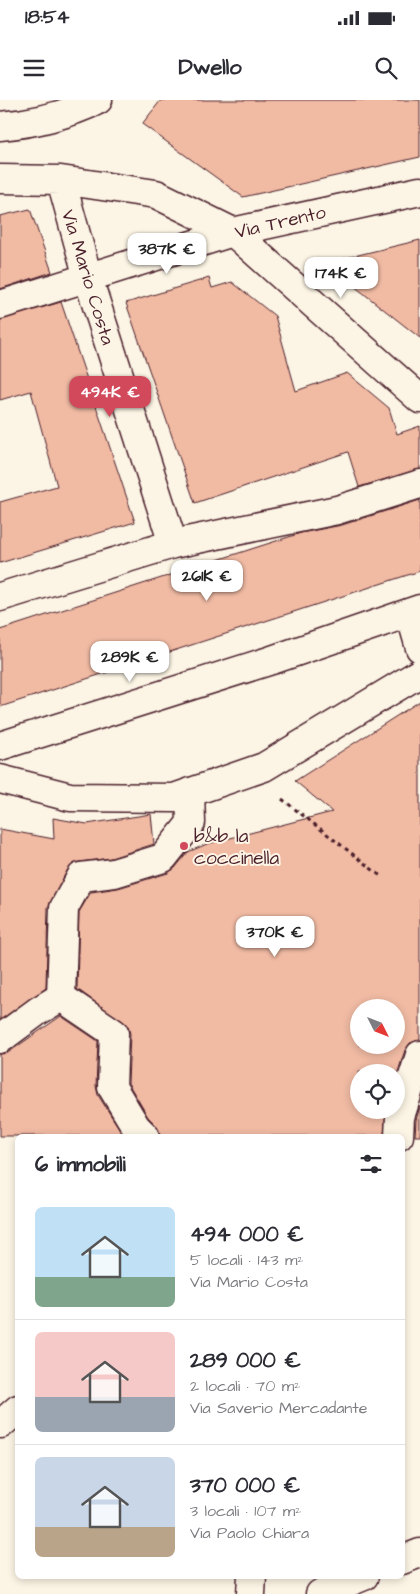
<!DOCTYPE html>
<html lang="it">
<head>
<meta charset="utf-8">
<style>
  :root { --surface:#fff; --page:#f7f7f7; --text:#2b2b33; --muted:#7c7c81; --line:#e1e1e2; --accent:#d1495b }
  body { margin:0; font-family:"Architects Daughter",sans-serif; background:var(--page); color:var(--text); height:100vh; display:flex; flex-direction:column; font-size:19px; white-space:nowrap }
  * { box-sizing:border-box; margin:0 }
  p { font-size:16px; color:var(--muted) }
  .icon { flex:none; width:28px; height:28px; fill:none; stroke:currentColor; stroke-width:2; stroke-linecap:round; stroke-linejoin:round }
  .map { position:relative; flex:1; overflow:hidden }
  .side { position:absolute; left:15px; top:1034px; width:390px; height:445px; display:flex; flex-direction:column; background:var(--surface); border-radius:8px; box-shadow:0 2px 8px #0003 }
  .side>* { flex:none }
  .needle { width:32px; rotate:132deg }
  .fabs { position:absolute; left:350px; top:899px; display:grid; gap:10px }
  .fabs a { display:grid; place-items:center; width:55px; height:55px; border-radius:50%; background:var(--surface); box-shadow:0 2px 8px #0003; font-size:25px }
  .price { position:absolute; translate:-50% -42px; padding:0 11px; border-radius:10px; background:#fff; color:#222; font-size:16px; line-height:32px; filter:drop-shadow(0 1px 2px #0008) }
  .price::after { content:''; position:absolute; left:50%; top:30px; width:15px; height:11px; margin-left:-8px; background:inherit; clip-path:polygon(0 0,100% 0,50% 100%) }
  .price.current { background:var(--accent); color:#fff }
  ul { padding:0; list-style:none }
  li { display:flex; align-items:center; gap:15px; height:125px; padding:0 20px }
  li+li { border-top:1px solid var(--line) }
  li span { display:grid; place-items:center; flex:none; width:140px; height:100px; border-radius:8px; color:#555 }
  li>.icon { margin-inline-start:auto }
  span .icon { width:60px; height:60px; fill:#fffc; stroke-width:1 }
  li b { font-size:21px }
  h2 { display:flex; justify-content:space-between; align-items:center; height:60px; padding:0 20px; font-size:21px }
  .status { display:flex; justify-content:space-between; align-items:center; height:35px; padding:0 25px; background:var(--surface); direction:ltr }
  .status svg { height:14px; fill:currentColor }
  header { display:flex; justify-content:space-between; align-items:center; height:65px; padding:0 20px; background:var(--surface); font-size:22px; font-weight:800 }
  .map>svg:first-child { display:block }
</style>
</head>
<body>
<div class="status"><b>18:54</b><svg viewBox="0 0 49 12"><path d="M0 12V9h3v3zM5 12V6h3v6zM10 12V3h3v9zM15 12V0h3v12zM26 1h20v11H26zM47 4h2v5h-2z"/></svg></div>
<header><svg class="icon" aria-label="menu" viewBox="0 0 24 24"><path d="M4 6h16M4 12h16M4 18h16"/></svg>Dwello<svg class="icon" aria-label="search" viewBox="0 0 24 24"><circle cx="10" cy="10" r="6"/><path d="M15 15l6 6"/></svg></header>
<div class="map">
<svg width="420" height="1494" viewBox="0 0 420 1494">
  <rect width="100%" height="100%" fill="#fcf5e5"/>
  <filter id="ink" filterUnits="userSpaceOnUse"><feTurbulence type="fractalNoise" baseFrequency=".02" numOctaves="2"/><feDisplacementMap in="SourceGraphic" scale="10" xChannelSelector="R" yChannelSelector="G"/><feConvolveMatrix kernelMatrix="1 2 1 2 8 2 1 2 1" color-interpolation-filters="sRGB"/></filter>
  <g filter="url(#ink)">
    <path fill="#f0baa3" stroke="#4a1f2b" fill-rule="evenodd" d="M161,0H420V57L243,97L142,24Z
      M30,109L52,172L0,189V116Z
      M420,140V238L325,163Z
      M209,178L212,188L232,182L275,216L296,291L347,273L389,308L397,334L420,326V369L359,387L348,352L195,403L126,203Z
      M61,202L135,422L0,463V402L57,386L31,291L0,300V220Z
      M420,400V471L0,607V530L301,433L342,425Z
      M420,601V940L410,943L405,950L396,978V972H359V1010H386L384,1036H160L156,1025L148,1017L128,983L130,934L128,926L77,889L79,812L91,792L118,788L168,773L175,768L188,752L207,744L332,712L295,681ZM359,908H396V945H359Z
      M151,714L154,744L111,758L79,762L68,769L48,807L46,888L0,920V729L54,739L53,718L87,724Z
      M61,916L98,941L96,986L98,995L124,1036H0V954L9,952Z
      M420,1006V1036H415L416,1020Z"/>
    <g fill="none" stroke-linecap="round" stroke-linejoin="round">
      <defs>
        <path id="pedestrian" d="M61,897L114,933L112,987L136,1027L145,1036
          M0,939L38,911L61,897L64,808L81,777L114,773L163,758L191,723L190,692
          M399,1036L400,1017L420,955
          M1,1324L18,1309
          M402,1460L420,1453
          M251,1494L252,1476
          M320,1494L364,1476"/>
        <path id="minor" d="M0,26C35,23 67,15 98,0
          M0,79L61,80L156,94L233,132L420,299
          M61,80L88,178L173,444
          M0,205L233,132L420,91
          M0,497L173,444L337,410L420,384
          M410,513L420,548
          M0,679L70,697L174,698L264,667L420,573"/>
        <path id="tertiary" d="M0,646L272,560L420,509"/>
      </defs>
      <use href="#pedestrian" stroke="#4a1f2b" stroke-width="31"/>
      <use href="#minor" stroke="#4a1f2b" stroke-width="31"/>
      <use href="#tertiary" stroke="#4a1f2b" stroke-width="31"/>
      <path stroke="#4a1f2b" stroke-width="3" stroke-dasharray="4 4" stroke-linecap="butt" d="M282,699L382,777"/>
      <use href="#pedestrian" stroke="#fcf5e5" stroke-width="28"/>
      <use href="#minor" stroke="#fcf5e5" stroke-width="28"/>
      <use href="#tertiary" stroke="#fcf5e5" stroke-width="28"/>
    </g>
  </g>
  <circle fill="#d1495b" stroke="#fcf5e5" stroke-width="2" cx="184" cy="746" r="5"/>
  <g text-anchor="middle" stroke-width="4" stroke-linejoin="round" paint-order="stroke">
    <g font-size="19" fill="#4a1f2b" stroke="#fcf5e5">
      <text transform="translate(280 121) rotate(-13)" y="7">Via Trento</text>
      <text transform="translate(89 177) rotate(73)" y="7">Via Mario Costa</text>
    </g>
    <g font-size="19" fill="#4a1f2b" stroke="#fcf5e5" text-anchor="start">
      <text x="194" y="742">b&amp;b la<tspan x="194" dy="22">coccinella</tspan></text>
    </g>
  </g>
</svg>
<div class="fabs">
<a><svg class="needle" viewBox="-14 -14 28 28"><path d="M0-13l5 13h-10z" fill="#e53935"/><path d="M0 13l5-13h-10z" fill="#7c7c81"/></svg></a>
<a><svg class="icon" aria-label="locate" viewBox="0 0 24 24"><circle cx="12" cy="12" r="6"/><path d="M12 2v4M12 18v4M2 12h4M18 12h4"/></svg></a>
</div>
<b class="price" style="left:167px;top:175px">387K €</b>
<b class="price" style="left:341px;top:199px">174K €</b>
<b class="price current" style="left:110px;top:318px">494K €</b>
<b class="price" style="left:207px;top:502px">261K €</b>
<b class="price" style="left:130px;top:583px">289K €</b>
<b class="price" style="left:275px;top:858px">370K €</b>
<section class="side">
<h2>6 immobili<svg class="icon" aria-label="filters" viewBox="0 0 24 24"><path d="M4 7h16M4 17h16"/><circle cx="9" cy="7" r="2"/><circle cx="15" cy="17" r="2"/></svg></h2>
<ul>
<li><span style="background:linear-gradient(#bfe0f5 70%,#7fa58c 0)"><svg class="icon" aria-label="home" viewBox="0 0 24 24"><path d="M3 11l9-7 9 7M6 9v11h12V9"/></svg></span><div><b>494 000 €</b><p>5 locali · 143 m²</p><p>Via Mario Costa</p></div></li>
<li><span style="background:linear-gradient(#f6c9c9 65%,#9aa5b1 0)"><svg class="icon" aria-label="home" viewBox="0 0 24 24"><path d="M3 11l9-7 9 7M6 9v11h12V9"/></svg></span><div><b>289 000 €</b><p>2 locali · 70 m²</p><p>Via Saverio Mercadante</p></div></li>
<li><span style="background:linear-gradient(#c9d6e8 70%,#b9a48a 0)"><svg class="icon" aria-label="home" viewBox="0 0 24 24"><path d="M3 11l9-7 9 7M6 9v11h12V9"/></svg></span><div><b>370 000 €</b><p>3 locali · 107 m²</p><p>Via Paolo Chiara</p></div></li>
</ul>
</section>
</div>
</body>
</html>
